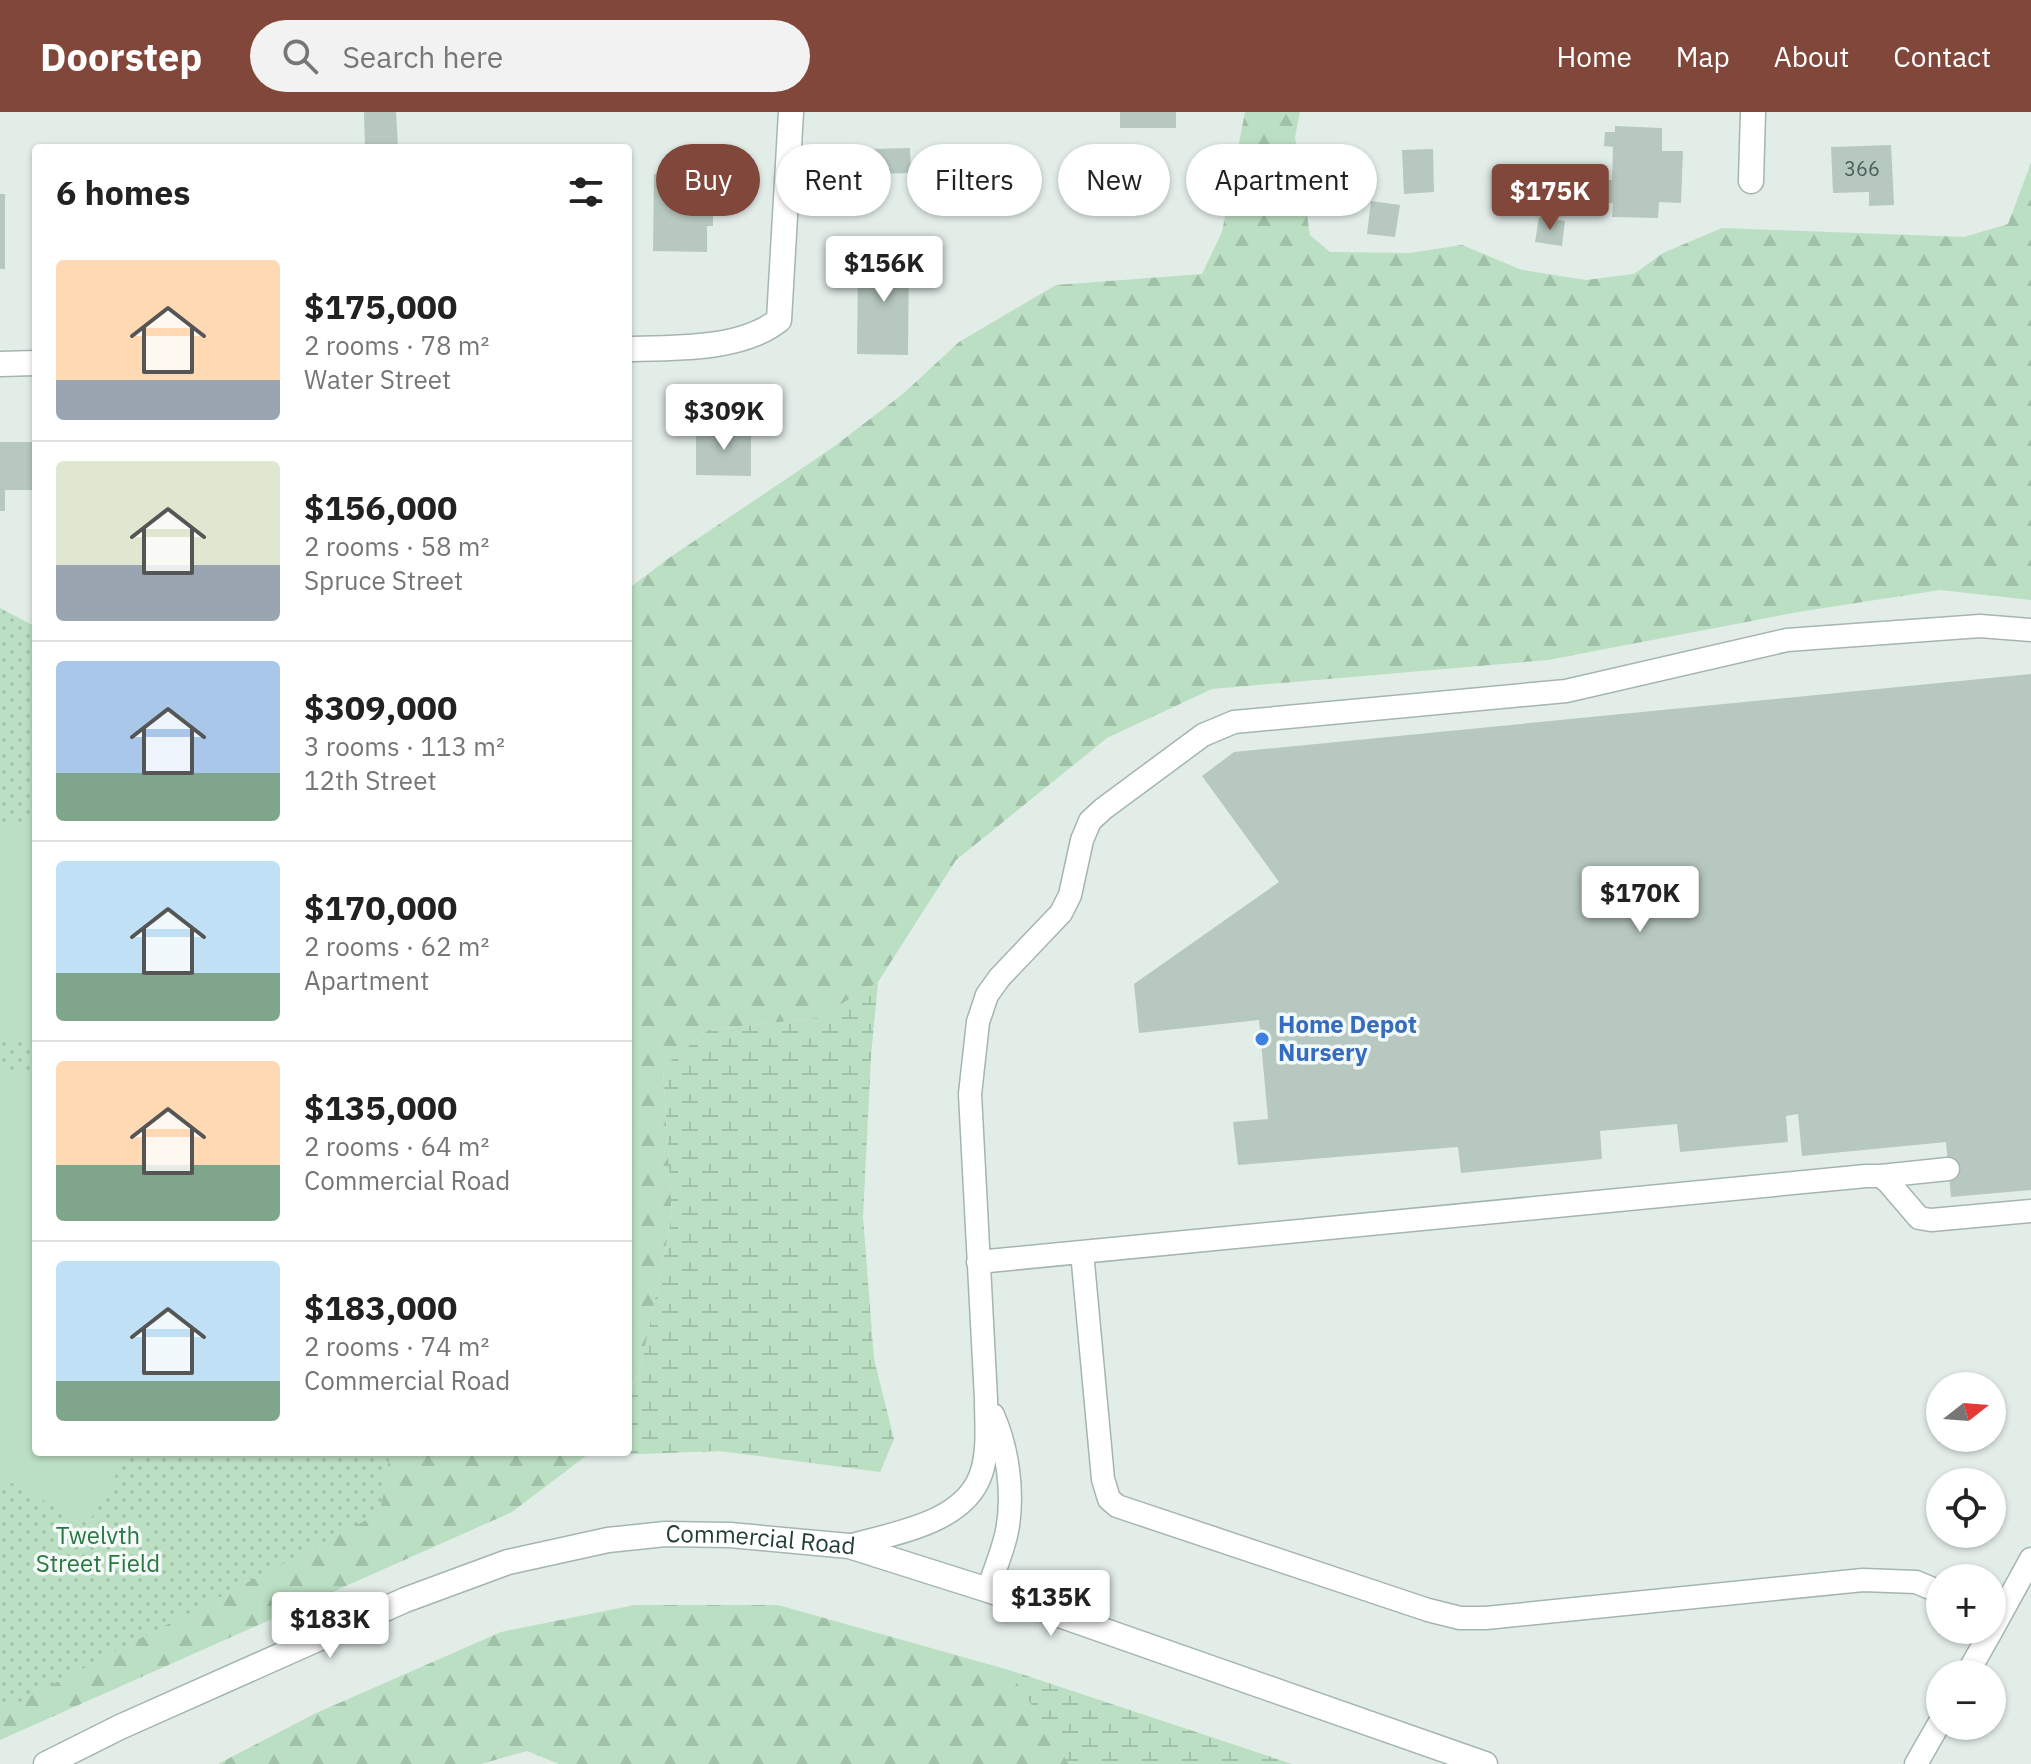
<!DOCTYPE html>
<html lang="en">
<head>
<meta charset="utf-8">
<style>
  :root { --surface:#fff; --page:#f2f2f2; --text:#222; --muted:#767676; --line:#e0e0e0; --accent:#81473a }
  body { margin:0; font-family:"IBM Plex Sans",sans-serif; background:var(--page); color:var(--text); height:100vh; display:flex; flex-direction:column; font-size:30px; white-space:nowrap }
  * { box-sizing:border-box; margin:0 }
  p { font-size:26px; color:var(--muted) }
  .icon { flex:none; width:44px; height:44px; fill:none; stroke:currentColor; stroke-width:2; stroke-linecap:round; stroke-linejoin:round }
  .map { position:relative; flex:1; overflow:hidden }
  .drawer { position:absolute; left:32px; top:32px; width:600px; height:1312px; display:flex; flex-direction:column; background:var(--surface); border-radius:8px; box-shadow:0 2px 6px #0004 }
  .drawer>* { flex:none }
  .hud { position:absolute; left:656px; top:32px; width:760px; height:72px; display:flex; gap:16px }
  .needle { width:52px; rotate:73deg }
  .tools { position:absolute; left:1926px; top:1260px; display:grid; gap:16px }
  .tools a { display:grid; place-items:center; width:80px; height:80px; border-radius:50%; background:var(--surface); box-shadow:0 2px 6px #0004; font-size:40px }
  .price { position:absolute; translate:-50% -68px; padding:0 18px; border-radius:8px; background:#fff; color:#222; font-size:26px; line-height:52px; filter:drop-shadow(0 2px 4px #0008) }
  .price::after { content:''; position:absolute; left:50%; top:48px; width:24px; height:18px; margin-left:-12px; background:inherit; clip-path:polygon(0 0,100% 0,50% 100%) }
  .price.selected { background:var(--accent); color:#fff }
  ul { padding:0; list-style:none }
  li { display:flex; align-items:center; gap:24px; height:200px; padding:0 24px }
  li+li { border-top:2px solid var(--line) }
  li span { display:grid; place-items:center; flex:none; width:224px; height:160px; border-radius:8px; color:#555 }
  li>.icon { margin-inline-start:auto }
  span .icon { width:96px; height:96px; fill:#fffc; stroke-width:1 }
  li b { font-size:34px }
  h2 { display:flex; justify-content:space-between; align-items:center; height:96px; padding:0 24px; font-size:34px }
  .tag { padding:0 28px; border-radius:36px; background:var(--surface); box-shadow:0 2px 6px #0004; font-size:28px; line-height:72px }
  .tag.selected { background:var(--accent); color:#fff }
  header { display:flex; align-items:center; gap:48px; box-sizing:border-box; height:112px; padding:0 40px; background:var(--accent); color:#fff }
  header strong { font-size:38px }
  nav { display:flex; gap:44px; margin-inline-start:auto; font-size:28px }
  .search { width:560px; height:72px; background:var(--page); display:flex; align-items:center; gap:20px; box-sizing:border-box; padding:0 28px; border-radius:44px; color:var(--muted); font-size:30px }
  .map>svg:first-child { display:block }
</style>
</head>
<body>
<header>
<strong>Doorstep</strong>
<div class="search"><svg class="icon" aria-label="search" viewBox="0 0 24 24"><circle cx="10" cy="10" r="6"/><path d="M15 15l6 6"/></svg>Search here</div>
<nav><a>Home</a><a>Map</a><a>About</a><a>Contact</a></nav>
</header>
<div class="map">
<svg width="2031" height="1652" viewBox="0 0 2031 1652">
  <defs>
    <pattern id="forest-firs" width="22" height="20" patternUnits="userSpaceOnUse" patternTransform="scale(2)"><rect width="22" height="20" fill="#bbdfc2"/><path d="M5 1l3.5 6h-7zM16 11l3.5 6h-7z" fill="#a0c0a7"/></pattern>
    <pattern id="wetland-marsh" width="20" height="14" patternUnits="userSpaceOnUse" patternTransform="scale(2)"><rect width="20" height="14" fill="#bbdfc2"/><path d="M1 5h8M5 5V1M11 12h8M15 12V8" fill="none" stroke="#a0c0a7"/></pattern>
    <pattern id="park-dots" width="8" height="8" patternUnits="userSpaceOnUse" patternTransform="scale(2)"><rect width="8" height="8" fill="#bbdfc2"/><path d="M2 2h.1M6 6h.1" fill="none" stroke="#a0c0a7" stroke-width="1.8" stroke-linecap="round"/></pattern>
  </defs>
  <rect width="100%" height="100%" fill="#e2ede8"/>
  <path fill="url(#forest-firs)" d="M1245,0H1300L1295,25L1310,123L1330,140L1409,141L1462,133L1522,158L1586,168L1634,162L1663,141L1722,116L1964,125L2008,112L2031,51V488L1940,478L1798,500L1548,548L1212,577L1107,626L956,748L878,870L818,906L708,918L663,955L672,1104L640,1260L628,1279V477L669,446L832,336L904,281L959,230L1056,173L1202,162L1222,120Z
    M185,1340H591L512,1400L0,1628V1378Z
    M635,1493H778L1009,1558L1069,1652H559L527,1639L481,1652H218L314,1602L501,1520Z"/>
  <path fill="url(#wetland-marsh)" d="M878,870L871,944L863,1105L874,1247L894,1327L880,1360L719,1339L588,1344L591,1340H628V1280L640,1260L672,1104L663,955L708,918L818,906Z
    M1009,1558L1292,1652H1069Z"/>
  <path fill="url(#park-dots)" d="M0,496L36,515V1340H390L380,1401L0,1600Z"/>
  <path fill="#bbdfc2" d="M0,711L36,712V932L0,926Z
    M0,954L36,967V1340H129L88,1412L0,1365Z"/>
  <path fill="#b7c8c0" d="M364,0H396L398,36H365Z
    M1120,0H1176V16H1120Z
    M1615,14L1662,16V39H1683L1681,91L1659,90L1658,106L1612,105L1613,91H1591L1592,67L1612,68L1613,35L1604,34L1605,20H1615Z
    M1891,33L1894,93L1869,94V80L1833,81L1831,35Z
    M910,36L911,61L871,62L870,37Z
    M1433,37L1434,80L1404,82L1402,38Z
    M654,62H673V71L713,72V114H707V140L653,139Z
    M0,82H5V157H0Z
    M1371,89L1400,93L1395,125L1367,122Z
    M1539,105L1565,109L1562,134L1535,130Z
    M878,135H909L908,243L857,242L858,152L878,153Z
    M696,316H751V364L696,363Z
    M0,330H36V378H5V399H0Z
    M2031,562V1078L1951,1085L1946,1030L1802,1044L1798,1002L1786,1004L1788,1030L1680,1040L1677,1012L1600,1019L1602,1047L1461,1061L1458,1035L1238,1053L1233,1010L1268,1007L1259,908L1139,921L1134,872L1279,770L1202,664L1234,640Z"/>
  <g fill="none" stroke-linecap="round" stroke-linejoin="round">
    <defs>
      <path id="service" d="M1881,1064L1948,1057
        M1082,1140L1103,1367L1109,1387L1117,1394L1428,1498L1460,1506H1486L1863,1468L1916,1470L1940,1480
        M978,1150L1866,1064H1881L1889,1071L1919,1106L1931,1108L2031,1099
        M849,1434C893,1421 964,1412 981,1362C989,1339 986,1312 986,1287L970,982L978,910L987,883L1000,865L1061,801L1070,783L1082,728L1090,709L1103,697L1203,623L1234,610L1566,579L1787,528L1980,514L2031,518
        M988,1478C994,1459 1003,1439 1007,1419C1014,1382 1008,1337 993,1303
        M1992,1518L2031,1447
        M1967,1562L1992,1518
        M1916,1652L1940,1610"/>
      <path id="minor" d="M1751,69L1753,0
        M628,237C674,236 742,238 779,208L791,0
        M0,252L36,251"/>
      <g id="tertiary">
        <path id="s1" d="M46,1652L120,1615L405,1488L508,1450L608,1428L665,1422L730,1423L849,1434L988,1478L1485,1652"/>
      </g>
    </defs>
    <use href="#service" stroke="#a5b5af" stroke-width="25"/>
    <use href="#minor" stroke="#a5b5af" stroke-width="27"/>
    <use href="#tertiary" stroke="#a5b5af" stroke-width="27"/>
    <use href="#service" stroke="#fff" stroke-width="22"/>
    <use href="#minor" stroke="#fff" stroke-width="24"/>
    <use href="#tertiary" stroke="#fff" stroke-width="24"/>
  </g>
  <circle fill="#3f7fe0" stroke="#f3f9f6" stroke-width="3" cx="1262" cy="927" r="8"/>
  <g text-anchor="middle" stroke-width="7" stroke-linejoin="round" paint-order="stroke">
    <g font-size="20" fill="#476158">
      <text x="1862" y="64">366</text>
    </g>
    <g font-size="24" font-weight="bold" fill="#366cbe" stroke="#f3f9f6" text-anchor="start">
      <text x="1278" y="921">Home Depot<tspan x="1278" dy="28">Nursery</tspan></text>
    </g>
    <g font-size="24" fill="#2b7744" stroke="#f3f9f6">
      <text x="98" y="1432">Twelvth<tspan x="98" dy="28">Street Field</tspan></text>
    </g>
    <g font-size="24" fill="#223f35" stroke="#f3f9f6">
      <text dy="8" stroke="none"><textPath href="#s1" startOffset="760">Commercial Road</textPath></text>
    </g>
  </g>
</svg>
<div class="tools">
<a><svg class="needle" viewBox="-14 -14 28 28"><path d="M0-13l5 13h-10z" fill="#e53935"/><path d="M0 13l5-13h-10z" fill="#767676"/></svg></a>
<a><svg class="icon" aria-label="locate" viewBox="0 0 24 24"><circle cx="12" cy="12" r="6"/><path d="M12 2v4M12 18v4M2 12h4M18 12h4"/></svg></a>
<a>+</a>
<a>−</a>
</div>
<b class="price selected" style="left:1550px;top:120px">$175K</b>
<b class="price" style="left:884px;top:192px">$156K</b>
<b class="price" style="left:724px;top:340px">$309K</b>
<b class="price" style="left:1640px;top:822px">$170K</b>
<b class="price" style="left:1051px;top:1526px">$135K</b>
<b class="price" style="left:330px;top:1548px">$183K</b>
<div class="hud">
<a class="tag selected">Buy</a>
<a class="tag">Rent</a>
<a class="tag">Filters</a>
<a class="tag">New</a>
<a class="tag">Apartment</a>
</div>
<section class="drawer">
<h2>6 homes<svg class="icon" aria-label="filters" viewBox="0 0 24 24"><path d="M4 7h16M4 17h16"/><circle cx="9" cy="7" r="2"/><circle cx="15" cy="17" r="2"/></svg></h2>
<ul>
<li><span style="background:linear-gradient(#ffd9b3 75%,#9aa5b1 0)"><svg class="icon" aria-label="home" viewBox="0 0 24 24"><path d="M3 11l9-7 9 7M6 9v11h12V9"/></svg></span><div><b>$175,000</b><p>2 rooms · 78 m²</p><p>Water Street</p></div></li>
<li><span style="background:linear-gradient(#dfe7d0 65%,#9aa5b1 0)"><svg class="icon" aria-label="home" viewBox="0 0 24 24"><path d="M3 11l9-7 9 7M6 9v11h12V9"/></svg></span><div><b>$156,000</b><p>2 rooms · 58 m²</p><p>Spruce Street</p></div></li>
<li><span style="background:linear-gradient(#a9c7e8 70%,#7fa58c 0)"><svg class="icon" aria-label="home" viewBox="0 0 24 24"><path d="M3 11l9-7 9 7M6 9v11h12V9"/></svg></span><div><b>$309,000</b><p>3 rooms · 113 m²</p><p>12th Street</p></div></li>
<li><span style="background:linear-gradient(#bfe0f5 70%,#7fa58c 0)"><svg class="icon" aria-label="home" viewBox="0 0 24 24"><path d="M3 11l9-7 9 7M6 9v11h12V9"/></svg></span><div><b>$170,000</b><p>2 rooms · 62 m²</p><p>Apartment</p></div></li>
<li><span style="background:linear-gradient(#ffd9b3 65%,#7fa58c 0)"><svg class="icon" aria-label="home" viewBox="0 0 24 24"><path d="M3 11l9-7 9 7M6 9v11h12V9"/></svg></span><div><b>$135,000</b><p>2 rooms · 64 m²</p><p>Commercial Road</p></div></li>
<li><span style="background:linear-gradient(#bfe0f5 75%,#7fa58c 0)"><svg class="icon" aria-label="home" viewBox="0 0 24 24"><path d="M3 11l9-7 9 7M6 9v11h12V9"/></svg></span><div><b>$183,000</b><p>2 rooms · 74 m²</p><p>Commercial Road</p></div></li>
</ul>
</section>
</div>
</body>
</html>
